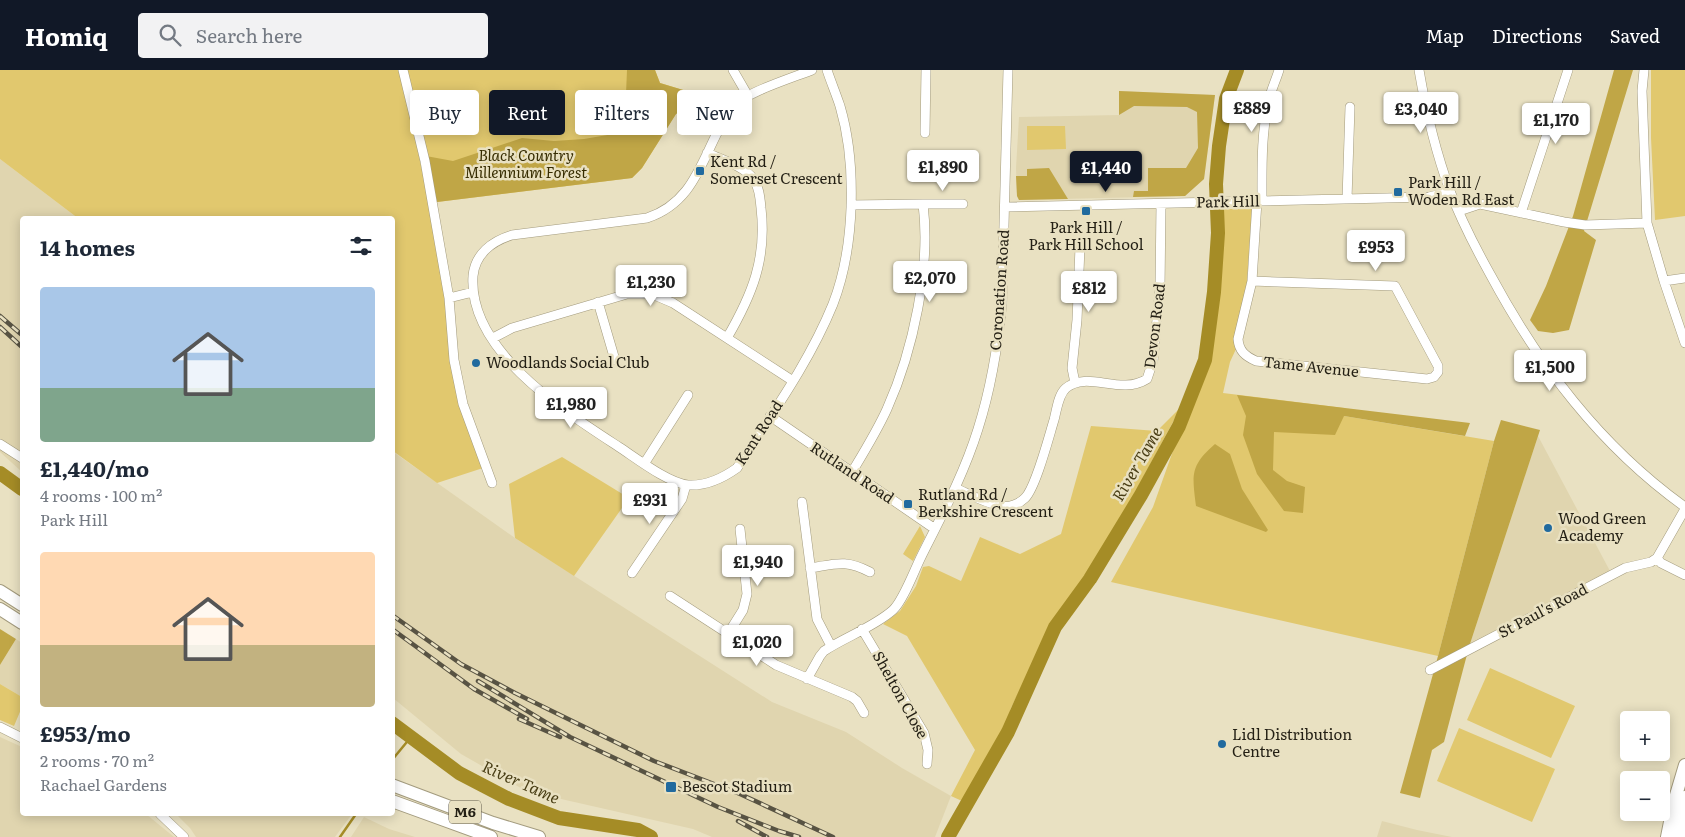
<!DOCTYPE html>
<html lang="en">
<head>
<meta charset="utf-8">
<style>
  :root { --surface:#fff; --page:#f2f2f3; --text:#1f2937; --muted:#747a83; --accent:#111827 }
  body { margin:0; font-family:Literata,serif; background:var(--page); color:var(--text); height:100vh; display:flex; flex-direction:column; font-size:19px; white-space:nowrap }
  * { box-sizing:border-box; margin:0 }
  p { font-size:16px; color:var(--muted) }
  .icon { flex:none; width:28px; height:28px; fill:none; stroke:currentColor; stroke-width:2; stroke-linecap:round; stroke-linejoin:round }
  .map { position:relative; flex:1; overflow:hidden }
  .details { position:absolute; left:20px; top:146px; width:375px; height:600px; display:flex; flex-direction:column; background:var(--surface); border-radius:5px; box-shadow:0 2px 12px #0003 }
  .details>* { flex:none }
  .hud { position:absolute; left:410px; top:20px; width:475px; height:45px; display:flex; gap:10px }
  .controls { position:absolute; left:1620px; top:641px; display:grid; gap:10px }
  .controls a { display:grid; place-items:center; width:50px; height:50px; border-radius:5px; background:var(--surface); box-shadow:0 2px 12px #0003; font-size:25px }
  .price { position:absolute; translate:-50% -42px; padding:0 11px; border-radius:5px; background:#fff; color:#222; font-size:16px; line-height:32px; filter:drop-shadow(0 1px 2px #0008) }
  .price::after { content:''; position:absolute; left:50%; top:30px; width:15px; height:11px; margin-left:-8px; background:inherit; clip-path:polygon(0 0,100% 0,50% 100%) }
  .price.current { background:var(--accent); color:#fff }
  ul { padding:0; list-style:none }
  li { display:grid; align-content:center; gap:10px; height:265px; padding:0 20px }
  li span { display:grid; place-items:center; height:155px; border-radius:5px; color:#555 }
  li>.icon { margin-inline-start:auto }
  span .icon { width:90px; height:90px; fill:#fffc; stroke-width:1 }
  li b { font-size:21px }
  h2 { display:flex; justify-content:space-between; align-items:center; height:60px; padding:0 20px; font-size:21px }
  .chip { padding:0 18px; border-radius:5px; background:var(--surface); box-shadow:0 2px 12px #0003; font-size:18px; line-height:45px }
  .chip.current { background:var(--accent); color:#fff }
  header { display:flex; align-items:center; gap:30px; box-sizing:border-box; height:70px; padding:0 25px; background:var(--accent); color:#fff }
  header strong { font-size:24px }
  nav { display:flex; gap:28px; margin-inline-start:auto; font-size:18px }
  .search { width:350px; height:45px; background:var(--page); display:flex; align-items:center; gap:12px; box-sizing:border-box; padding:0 18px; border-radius:5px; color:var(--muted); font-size:19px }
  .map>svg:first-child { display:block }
</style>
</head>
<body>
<header>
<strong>Homiq</strong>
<div class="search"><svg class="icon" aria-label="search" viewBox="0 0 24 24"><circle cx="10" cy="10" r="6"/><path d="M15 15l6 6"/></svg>Search here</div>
<nav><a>Map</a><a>Directions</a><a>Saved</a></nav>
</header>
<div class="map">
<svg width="1685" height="767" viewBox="0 0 1685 767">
  <rect width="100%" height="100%" fill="#e9e1c2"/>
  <path fill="#e0d5af" d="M1119,21L1215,25L1204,109L1185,126L1019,130L1017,126L1016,98L1019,47L1119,45Z
    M0,89L79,149H22V402L0,382Z
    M1538,366L1610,501L1469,577Z
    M392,381L515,468L772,632L846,662L902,698L951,726L935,767H712L693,759L526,721L461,684L393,628Z
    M16,569L22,573V627L0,614V595Z
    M0,667L22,677V744H146L174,767H0Z
    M176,744H352L335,767H196L190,758Z
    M364,747L389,759L415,767H351Z
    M1382,751L1417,760L1452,767H1377Z"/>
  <path fill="#e1c86e" d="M0,0H401L430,138L445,228L452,299L483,398L437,413L393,381L392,149H79L0,89Z
    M405,0H655L660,13L703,26L676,44L642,98L632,108L437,132Z
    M1651,0H1685V146L1655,150L1651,68Z
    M1027,56H1065L1066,79L1027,80Z
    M1222,139H1252L1247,213L1236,259L1235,271L1236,279L1230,292L1223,323L1344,338V346L1494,371L1438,586L1111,512L1153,437L1179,364L1202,306L1214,243L1223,156Z
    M1181,337L1115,460L1048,563L1011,638L1006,655L962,731L951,726L975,680L907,566L883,554L900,541L916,516L923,497L929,496L961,511L980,467L1020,484L1061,464L1091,356L1157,361Z
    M562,387L629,428L574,506L515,468L509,414Z
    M920,456L925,467L913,491L903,484Z
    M1490,598L1575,636L1551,688L1467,650Z
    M0,614L22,627V637L14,656L0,650Z
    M1459,658L1555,699L1532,752L1437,711Z"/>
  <path fill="#c0a646" d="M627,0H655L660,13L703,26L676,44L642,98L632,108L437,132L426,86L453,91L522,68L554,71L584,69L619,63L625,48Z
    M1614,0H1633L1584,161L1596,170L1569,260L1553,263L1538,261L1530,250L1546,216L1573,146Z
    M1119,21L1215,25L1204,109L1185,126L1133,127L1134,121H1148V98H1186L1198,78L1197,42L1187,37L1134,36L1119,45Z
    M1049,98L1068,129L1019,130L1017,126L1016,106H1027V99Z
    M1237,325L1470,353L1465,366L1344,346L1335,365L1274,362L1273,400L1287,411L1305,417L1303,443L1284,441L1257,404L1243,365L1246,346Z
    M1501,350L1540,360L1469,577L1444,672L1432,680L1420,728L1400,723L1438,586L1494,371Z
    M1215,374L1230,384L1242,419L1268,460L1266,462L1196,436C1192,404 1190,396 1215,374Z
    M0,559L16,569L0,595Z"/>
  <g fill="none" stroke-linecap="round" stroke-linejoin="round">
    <path stroke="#a58c26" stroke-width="2.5" d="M392,690L411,667
      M340,767L356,744"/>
    <path stroke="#a58c26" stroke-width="14" d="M0,403L22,419
      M392,653L459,703L509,729L559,748L638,760L651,767
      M948,767L1008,662L1055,557L1090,509L1141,425L1179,356L1205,290L1214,222L1218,163L1216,114L1219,76L1226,29L1237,0"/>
    <defs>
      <path id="minor" d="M403,0L425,91L449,228
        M733,0L748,26
        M812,0C792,8 743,23 730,39C725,46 721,55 717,63C699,99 689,134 647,148L512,165C492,171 475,184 473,206C468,281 564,341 619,377C636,388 668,413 688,415C706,416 723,408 737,398C771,345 809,293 833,234C855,177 857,94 840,36C836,24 831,12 827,0
        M1419,0C1426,41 1436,83 1450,121C1461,150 1475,177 1490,204C1539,295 1600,376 1685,437
        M1644,0L1642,21L1647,153L1664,211L1685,273
        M925,63L926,0
        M707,83C721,89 740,95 751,106C759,115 760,127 761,138C767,189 752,225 727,268
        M1347,129L1350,37
        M1262,131C1262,98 1261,63 1269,30C1271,20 1276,10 1279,0
        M923,134H963
        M851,135L923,134C931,198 913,281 887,339C877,361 864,382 852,402
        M1005,137L1429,127L1450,122
        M1459,141L1480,134L1564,152L1585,155L1647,153
        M1521,143L1568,0
        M1252,211L1395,216L1438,296V302L1434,307L1427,309L1256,291C1245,286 1239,281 1238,269L1252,211L1257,131
        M1664,211L1685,208
        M473,222L449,228L454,290L463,334L492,413
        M598,232L615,290
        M493,268L512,258L627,224H652L673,233L793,311
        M1075,313L1072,298L1077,250L1080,177
        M770,346L935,459
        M0,374L22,388
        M644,394L688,325
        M955,418C969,424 985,433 1001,436C1009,438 1019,434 1025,428C1036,417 1049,366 1054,350C1057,339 1058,325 1066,318C1088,300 1120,326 1147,309L1153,291L1160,219L1161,134
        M802,432L817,549L831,576
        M1657,488L1661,493L1685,505
        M810,498C836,494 845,489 870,502
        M632,503L682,429L686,415
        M670,526L776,595L852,627L857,631L864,643
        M862,559L924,663L928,680L927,694
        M728,564L743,540L747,524L740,459
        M1430,600L1625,498L1651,492L1657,488L1685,439
        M807,609L820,586L824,581C845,567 874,557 893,540C903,531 914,501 921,487C942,445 964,404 978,359C991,318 998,275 1002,233L1008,0
        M0,657L22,668
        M160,744L184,767
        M1684,767L1685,745"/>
      <path id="highway" d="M0,521L22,535
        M0,539L22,553
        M392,715L493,753L539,767
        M392,731L491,767
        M1667,767L1674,732L1685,695
        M1676,767L1685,727"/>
    </defs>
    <use href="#minor" stroke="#a39b7e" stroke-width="10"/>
    <use href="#highway" stroke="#a39b7e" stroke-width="14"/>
    <use href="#minor" stroke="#fff" stroke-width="9"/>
    <use href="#highway" stroke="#fff" stroke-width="12"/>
    <defs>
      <path id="rail" d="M0,246L22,265
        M0,257L22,277
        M392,545L461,594L515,623L654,691L740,724L833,767
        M392,559L474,619L527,649
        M478,611L570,667L718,737L779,761L799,767
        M519,649L560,667
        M738,751L767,767"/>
    </defs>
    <use href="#rail" stroke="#585343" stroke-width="4.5"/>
    <use href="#rail" stroke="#e9e1c2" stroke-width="2.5" stroke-dasharray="8" stroke-linecap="butt"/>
  </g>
  <g fill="#216a9e" stroke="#e9e1c2" stroke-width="2">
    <rect x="695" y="96" width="10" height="10" rx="2.5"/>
    <rect x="1393" y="117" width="10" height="10" rx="2.5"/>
    <rect x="1081" y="136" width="10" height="10" rx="2.5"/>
    <circle cx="476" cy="293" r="5"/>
    <rect x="903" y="429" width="10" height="10" rx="2.5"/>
    <circle cx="1548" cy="458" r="5"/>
    <circle cx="1222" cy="674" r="5"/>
    <rect x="665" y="711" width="12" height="12" rx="2.5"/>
  </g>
  <g text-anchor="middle" stroke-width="5" stroke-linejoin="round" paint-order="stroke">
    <rect fill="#e9e1c2" stroke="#5e5948" stroke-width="1" x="449" y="730.5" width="32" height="23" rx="4"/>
    <g font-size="14" font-weight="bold" fill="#231f14">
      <text x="465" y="747">M6</text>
    </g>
    <g font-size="15" font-style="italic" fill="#362c01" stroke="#e9e1c2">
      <text x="526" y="91">Black Country<tspan x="526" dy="17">Millennium Forest</tspan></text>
    </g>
    <g font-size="15" fill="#231f14" stroke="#e9e1c2" text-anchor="start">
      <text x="710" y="97">Kent Rd /<tspan x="710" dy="17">Somerset Crescent</tspan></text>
      <text x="1408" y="118">Park Hill /<tspan x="1408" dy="17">Woden Rd East</tspan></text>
      <text x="1086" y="163" text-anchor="middle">Park Hill /<tspan x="1086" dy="17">Park Hill School</tspan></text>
      <text x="486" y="298">Woodlands Social Club</text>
      <text x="918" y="430">Rutland Rd /<tspan x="918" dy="17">Berkshire Crescent</tspan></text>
      <text x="1558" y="454">Wood Green<tspan x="1558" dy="17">Academy</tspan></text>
      <text x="1232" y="670">Lidl Distribution<tspan x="1232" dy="17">Centre</tspan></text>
      <text x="682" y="722">Bescot Stadium</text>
    </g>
    <g font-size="15" fill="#231f14" stroke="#e9e1c2">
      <text transform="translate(1228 132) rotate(-1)" y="5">Park Hill</text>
      <text transform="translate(1000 220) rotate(-86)" y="5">Coronation Road</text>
      <text transform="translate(1155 256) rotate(-83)" y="5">Devon Road</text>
      <text transform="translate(1311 297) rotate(6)" y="5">Tame Avenue</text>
      <text transform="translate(759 363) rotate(-57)" y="5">Kent Road</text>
      <text transform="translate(852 403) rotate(34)" y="5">Rutland Road</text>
      <text transform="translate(1543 541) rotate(-28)" y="5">St Paul's Road</text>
      <text transform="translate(900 625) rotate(61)" y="5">Shelton Close</text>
    </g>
    <g font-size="16" font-style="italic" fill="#493e15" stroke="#e9e1c2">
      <text transform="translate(1137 394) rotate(-60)" y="6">River Tame</text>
      <text transform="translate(521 712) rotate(24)" y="6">River Tame</text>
    </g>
  </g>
</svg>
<div class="controls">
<a>+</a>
<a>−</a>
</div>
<b class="price" style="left:1252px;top:63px">£889</b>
<b class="price" style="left:1421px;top:64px">£3,040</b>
<b class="price" style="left:1556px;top:75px">£1,170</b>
<b class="price" style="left:943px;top:122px">£1,890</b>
<b class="price current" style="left:1106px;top:123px">£1,440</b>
<b class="price" style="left:1376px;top:202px">£953</b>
<b class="price" style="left:930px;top:233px">£2,070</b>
<b class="price" style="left:651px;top:237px">£1,230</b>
<b class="price" style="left:1089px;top:243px">£812</b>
<b class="price" style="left:1550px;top:322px">£1,500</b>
<b class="price" style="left:571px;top:359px">£1,980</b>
<b class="price" style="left:650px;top:455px">£931</b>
<b class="price" style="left:758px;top:517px">£1,940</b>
<b class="price" style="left:757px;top:597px">£1,020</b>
<div class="hud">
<a class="chip">Buy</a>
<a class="chip current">Rent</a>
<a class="chip">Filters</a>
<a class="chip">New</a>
</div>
<section class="details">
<h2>14 homes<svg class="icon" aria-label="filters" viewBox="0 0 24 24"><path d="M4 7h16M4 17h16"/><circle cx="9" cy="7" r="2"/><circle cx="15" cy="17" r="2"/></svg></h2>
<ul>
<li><span style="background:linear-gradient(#a9c7e8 65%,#7fa58c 0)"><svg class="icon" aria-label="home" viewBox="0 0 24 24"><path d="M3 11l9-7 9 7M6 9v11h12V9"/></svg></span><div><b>£1,440/mo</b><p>4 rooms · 100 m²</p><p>Park Hill</p></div></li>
<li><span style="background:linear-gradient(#ffd9b3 60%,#c2b280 0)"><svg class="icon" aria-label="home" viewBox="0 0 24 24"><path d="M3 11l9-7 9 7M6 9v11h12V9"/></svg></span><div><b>£953/mo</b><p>2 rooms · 70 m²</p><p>Rachael Gardens</p></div></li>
</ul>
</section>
</div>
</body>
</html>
